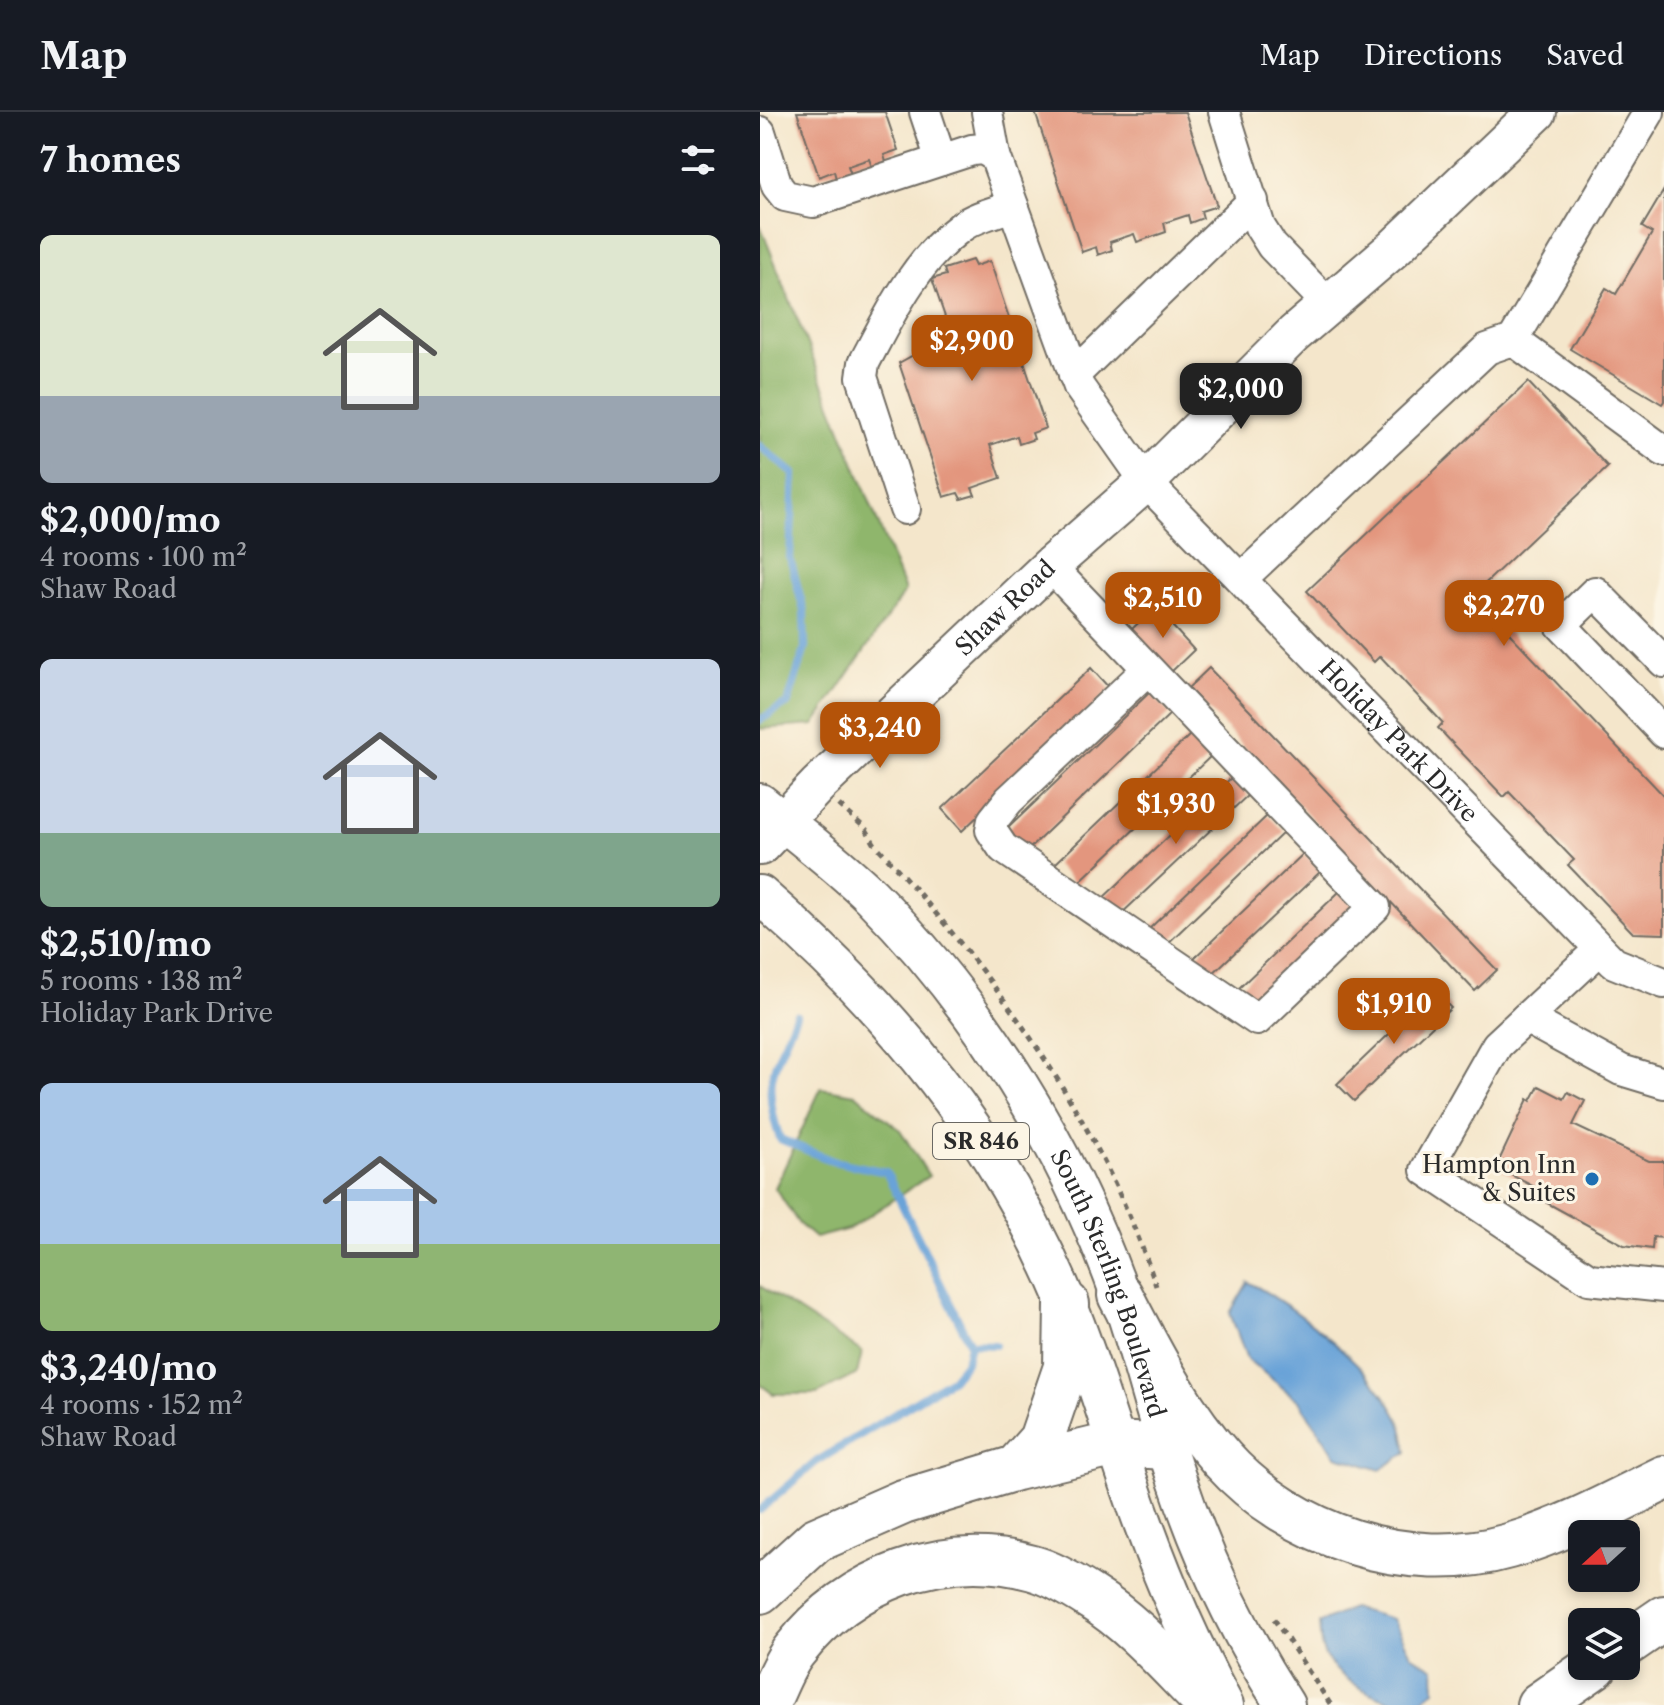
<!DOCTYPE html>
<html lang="en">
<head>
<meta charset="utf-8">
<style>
  :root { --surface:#171b24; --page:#20242c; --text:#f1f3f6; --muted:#9ea1a6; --line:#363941; --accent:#b45309 }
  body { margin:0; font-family:"Libre Caslon Text",serif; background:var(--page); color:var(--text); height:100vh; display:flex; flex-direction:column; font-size:30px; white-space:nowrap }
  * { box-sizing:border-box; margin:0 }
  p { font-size:26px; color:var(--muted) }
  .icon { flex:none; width:44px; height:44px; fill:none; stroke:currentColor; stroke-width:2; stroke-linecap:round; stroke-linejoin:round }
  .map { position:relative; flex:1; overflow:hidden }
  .drawer { display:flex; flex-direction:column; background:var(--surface); width:760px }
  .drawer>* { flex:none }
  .needle { width:52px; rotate:249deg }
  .buttons { position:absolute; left:808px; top:1408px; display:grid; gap:16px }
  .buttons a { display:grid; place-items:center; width:72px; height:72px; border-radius:12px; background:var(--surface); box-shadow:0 4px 12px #0003; font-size:40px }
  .price { position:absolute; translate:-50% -68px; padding:0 18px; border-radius:16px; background:var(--accent); color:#fff; font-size:26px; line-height:52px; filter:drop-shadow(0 2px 4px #0008) }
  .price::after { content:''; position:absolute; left:50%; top:48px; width:24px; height:18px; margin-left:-12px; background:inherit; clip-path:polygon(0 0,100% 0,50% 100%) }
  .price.active { background:#222; color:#fff }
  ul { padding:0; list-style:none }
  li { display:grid; align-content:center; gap:16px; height:424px; padding:0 40px }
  li span { display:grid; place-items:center; height:248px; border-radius:12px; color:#555 }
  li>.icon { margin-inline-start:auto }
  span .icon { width:144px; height:144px; fill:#fffc; stroke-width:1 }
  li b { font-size:34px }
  h2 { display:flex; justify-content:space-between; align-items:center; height:96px; padding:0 40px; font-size:34px }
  header { display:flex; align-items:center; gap:48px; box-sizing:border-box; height:112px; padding:0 40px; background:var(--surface); border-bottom:2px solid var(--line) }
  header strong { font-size:38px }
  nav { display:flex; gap:44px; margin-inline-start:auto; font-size:28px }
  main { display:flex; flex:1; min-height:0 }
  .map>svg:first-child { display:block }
</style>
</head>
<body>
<header>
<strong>Map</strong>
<nav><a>Map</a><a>Directions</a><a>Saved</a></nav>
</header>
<main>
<section class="drawer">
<h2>7 homes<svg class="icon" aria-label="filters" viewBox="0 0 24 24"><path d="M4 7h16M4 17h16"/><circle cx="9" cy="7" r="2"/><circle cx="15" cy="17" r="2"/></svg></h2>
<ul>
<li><span style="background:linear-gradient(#dfe7d0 65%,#9aa5b1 0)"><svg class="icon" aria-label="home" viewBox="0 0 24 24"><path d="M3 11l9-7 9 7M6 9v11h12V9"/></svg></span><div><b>$2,000/mo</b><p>4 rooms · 100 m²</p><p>Shaw Road</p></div></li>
<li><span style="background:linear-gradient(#c9d6e8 70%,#7fa58c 0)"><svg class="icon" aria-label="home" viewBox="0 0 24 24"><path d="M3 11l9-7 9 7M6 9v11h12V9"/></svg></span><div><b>$2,510/mo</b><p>5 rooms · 138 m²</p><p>Holiday Park Drive</p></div></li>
<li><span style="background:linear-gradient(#a9c7e8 65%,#8fb573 0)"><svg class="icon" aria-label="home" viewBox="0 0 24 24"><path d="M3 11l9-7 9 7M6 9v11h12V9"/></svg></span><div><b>$3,240/mo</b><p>4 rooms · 152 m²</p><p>Shaw Road</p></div></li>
</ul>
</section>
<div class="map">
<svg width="904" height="1593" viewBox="0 0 904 1593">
  <rect width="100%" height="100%" fill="#fcf5e5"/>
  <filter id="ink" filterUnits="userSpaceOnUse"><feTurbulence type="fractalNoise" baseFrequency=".0125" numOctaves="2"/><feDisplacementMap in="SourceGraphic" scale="16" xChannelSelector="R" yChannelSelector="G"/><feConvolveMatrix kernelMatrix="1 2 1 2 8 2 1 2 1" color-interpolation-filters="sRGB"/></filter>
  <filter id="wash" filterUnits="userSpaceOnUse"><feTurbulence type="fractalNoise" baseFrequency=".006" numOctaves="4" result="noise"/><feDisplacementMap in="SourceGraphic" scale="32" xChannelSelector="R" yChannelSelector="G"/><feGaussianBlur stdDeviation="1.8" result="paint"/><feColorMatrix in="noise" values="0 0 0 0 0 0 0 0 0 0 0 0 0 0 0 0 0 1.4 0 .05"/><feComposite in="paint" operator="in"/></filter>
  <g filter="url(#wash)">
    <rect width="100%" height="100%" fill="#f4e6cb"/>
    <path fill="#8fb66c" stroke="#5d704c" stroke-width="2" d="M0,113L145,479L54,613L0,617Z
      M61,976L95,982L140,1018L169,1064L89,1117L55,1126L39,1112L15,1076Z
      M0,1174L102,1240L97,1262L57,1282H13L0,1272Z"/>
    <path fill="#69a3d8" stroke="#4a6782" stroke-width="2" d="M488,1170C539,1197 615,1257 640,1310C644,1319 645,1331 647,1340L620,1358L576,1344L539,1289L487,1247L470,1201Z
      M592,1496L633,1507L651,1543L674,1557L675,1578C669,1582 660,1591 654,1593C623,1593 571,1565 562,1536C560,1529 560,1519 559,1511Z"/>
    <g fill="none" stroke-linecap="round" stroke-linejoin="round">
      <path stroke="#69a3d8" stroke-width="8" d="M0,334L34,362L30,446L44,499L45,536L28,591L0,608
        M210,1232L235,1233
        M0,1398L56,1350L192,1267L206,1250L210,1232L126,1060L73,1049L20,1027C0,968 15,957 36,903"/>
    </g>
    <g id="blocks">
      <path fill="#e3967e" d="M37,0H125L138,38L124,43L126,50L112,55L109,47L88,54L91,62L76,67L74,59L59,65Z
        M275,0H425L457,94L441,99L443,106L430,111L428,103L404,111L406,120L377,130L374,122L350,130L352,138L338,143L336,135L322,140Z
        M904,78V289L902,292L810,237L846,176L856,182L892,121L882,115Z
        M212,148L215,154L230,149L286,316L272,321L274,327L259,332L257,324L230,333L241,366L212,376L215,383L201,387L198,381L184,385L139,251L166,236L168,243L195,234L172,167L186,163L184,157Z
        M768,270L848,355L713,483L904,684V822L873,821L808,753L814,748L749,680L744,685L678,616L683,611L620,544L614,550L547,479Z
        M395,495L434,538L411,560L371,518Z
        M331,556L351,578L202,719L182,697Z
        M449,556L737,858L715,879L428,576Z
        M390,580L410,602L267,739L246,718Z
        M431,622L451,644L316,773L295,752Z
        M472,665L488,683L360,803L344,785Z
        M508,703L524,720L405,834L389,817Z
        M544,741L561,759L450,864L433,847Z
        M580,779L597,797L495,894L478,877Z
        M674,879L691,896L594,989L577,972Z
        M779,974L804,987L808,980L825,989L813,1013L889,1049H904V1126L893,1125L892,1137L864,1133L780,1087L784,1080L736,1055L768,987L771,989Z"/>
    </g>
  </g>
  <g filter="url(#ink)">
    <use href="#blocks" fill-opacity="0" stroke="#716c63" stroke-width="2"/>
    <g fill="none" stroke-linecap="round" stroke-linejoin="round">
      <defs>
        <g id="minor">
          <path d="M165,0L181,48"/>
          <path d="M227,0L235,44"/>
          <path d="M464,0L500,115L512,134L568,192"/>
          <path id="s1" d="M0,20L17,74L25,84L53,90L212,38L223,37L235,44L319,275L386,370L854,851L904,871"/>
          <path d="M753,228L904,339"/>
          <path d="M314,263L493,89"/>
          <path d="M145,397L102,265L104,251C130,202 155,149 201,115C216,104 236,100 253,94"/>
          <path d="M290,454L615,795L497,908L243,736L231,718L233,708L249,688L388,557"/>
          <path d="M481,467L727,237L753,228L889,0"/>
          <path d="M904,550L835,480L801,513L904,621"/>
          <path d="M840,837L737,933L666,1058L829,1167L904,1175"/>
          <path d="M766,906L861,958L904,971"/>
        </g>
        <g id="major">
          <path id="s2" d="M0,691C37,721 77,751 111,784C220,894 307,1035 359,1180C381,1241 395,1304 416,1365C443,1446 479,1522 525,1593"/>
          <path id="s3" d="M0,734L58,673L290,454L386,370L534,222L633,137L777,0"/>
          <path d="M0,783C133,899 237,1024 306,1189C336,1261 356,1338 383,1411C406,1474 432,1534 464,1593"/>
        </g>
        <path id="highway" d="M360,1183C390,1240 419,1299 462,1347C531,1424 649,1463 749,1434C804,1418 853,1391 904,1366
          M256,1356L281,1328L306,1255L307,1192
          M0,1479L56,1428L143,1390L256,1356L356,1332L406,1335
          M866,1532L904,1506
          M6,1593C15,1576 22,1554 34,1539C90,1467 183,1431 273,1456C292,1461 315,1475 332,1486C376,1513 412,1557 449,1593
          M779,1593L835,1554"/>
      </defs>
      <use href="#minor" stroke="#716c63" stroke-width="34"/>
      <use href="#major" stroke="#716c63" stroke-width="42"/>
      <use href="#highway" stroke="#716c63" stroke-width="48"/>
      <path stroke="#716c63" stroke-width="5" stroke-dasharray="6 6" stroke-linecap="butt" d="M79,693L106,717L114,731C234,862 339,1004 396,1174
        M514,1507L571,1593"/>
      <use href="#minor" stroke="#fff" stroke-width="30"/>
      <use href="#major" stroke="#fff" stroke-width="38"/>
      <use href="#highway" stroke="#fff" stroke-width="44"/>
    </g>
  </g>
  <circle fill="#1f6fb2" stroke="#fcf5e5" stroke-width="3" cx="832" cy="1067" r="8"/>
  <g text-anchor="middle" stroke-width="6" stroke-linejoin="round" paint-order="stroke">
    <rect fill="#fcf5e5" stroke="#6a6863" stroke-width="2" x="173" y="1011" width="96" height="36" rx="6"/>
    <g font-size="22" font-weight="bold" fill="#2b2b2b">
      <text x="221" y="1037">SR 846</text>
    </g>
    <g font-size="24" fill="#2b2b2b" stroke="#fcf5e5">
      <text dy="8" stroke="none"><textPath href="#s3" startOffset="342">Shaw Road</textPath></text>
      <text dy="8" stroke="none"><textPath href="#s1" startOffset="1014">Holiday Park Drive</textPath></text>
      <text dy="8" stroke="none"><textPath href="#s2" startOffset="604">South Sterling Boulevard</textPath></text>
    </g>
    <g font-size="24" fill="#2b2b2b" stroke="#fcf5e5" text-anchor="end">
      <text x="816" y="1061">Hampton Inn<tspan x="816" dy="28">&amp; Suites</tspan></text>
    </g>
  </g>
</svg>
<div class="buttons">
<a><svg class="needle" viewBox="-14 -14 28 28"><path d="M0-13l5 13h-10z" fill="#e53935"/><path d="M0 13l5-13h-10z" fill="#9ea1a6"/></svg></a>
<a><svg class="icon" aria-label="layers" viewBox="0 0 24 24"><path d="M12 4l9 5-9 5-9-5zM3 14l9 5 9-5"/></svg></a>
</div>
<b class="price" style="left:212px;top:271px">$2,900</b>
<b class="price active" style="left:481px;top:319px">$2,000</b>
<b class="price" style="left:403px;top:528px">$2,510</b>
<b class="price" style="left:744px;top:536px">$2,270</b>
<b class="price" style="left:120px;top:658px">$3,240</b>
<b class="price" style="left:416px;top:734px">$1,930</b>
<b class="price" style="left:634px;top:934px">$1,910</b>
</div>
</main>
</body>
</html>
